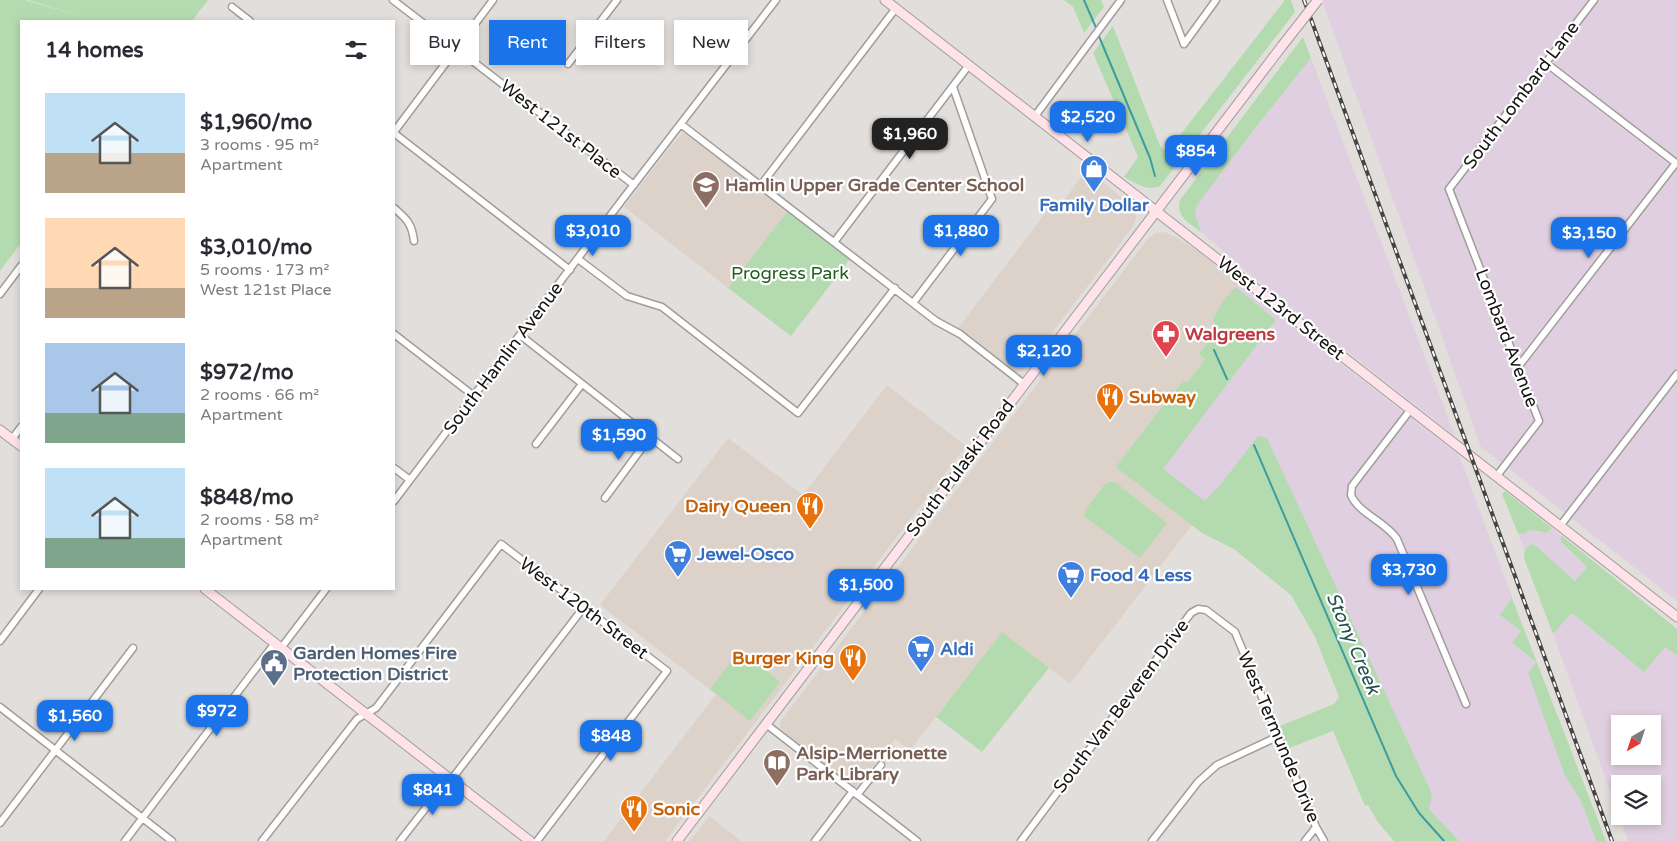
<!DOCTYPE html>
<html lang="en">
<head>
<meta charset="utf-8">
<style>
  :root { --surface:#fff; --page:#f7f7f7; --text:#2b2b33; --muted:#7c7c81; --accent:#1a73e8 }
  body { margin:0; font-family:"Varela Round",sans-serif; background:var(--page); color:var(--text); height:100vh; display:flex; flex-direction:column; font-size:19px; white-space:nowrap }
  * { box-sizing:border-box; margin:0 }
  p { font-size:16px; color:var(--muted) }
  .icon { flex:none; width:28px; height:28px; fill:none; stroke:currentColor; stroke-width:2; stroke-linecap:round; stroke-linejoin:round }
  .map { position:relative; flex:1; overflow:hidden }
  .drawer { position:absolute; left:20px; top:20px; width:375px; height:570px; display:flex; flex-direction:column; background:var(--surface); border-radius:0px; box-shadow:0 2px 8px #0003 }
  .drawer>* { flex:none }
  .top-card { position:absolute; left:410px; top:20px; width:475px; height:45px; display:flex; gap:10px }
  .needle { width:32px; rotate:219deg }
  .controls { position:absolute; left:1611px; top:715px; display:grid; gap:10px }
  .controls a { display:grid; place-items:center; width:50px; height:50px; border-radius:0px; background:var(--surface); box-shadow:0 2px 8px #0003; font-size:25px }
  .price { position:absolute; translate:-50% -42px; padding:0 11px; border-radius:10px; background:var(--accent); color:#fff; font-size:16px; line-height:32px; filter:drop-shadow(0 1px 2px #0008) }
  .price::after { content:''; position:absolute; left:50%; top:30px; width:15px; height:11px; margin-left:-8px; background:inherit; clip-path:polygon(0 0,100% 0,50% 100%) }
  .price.selected { background:#222; color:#fff }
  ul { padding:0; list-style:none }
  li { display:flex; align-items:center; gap:15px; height:125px; padding:0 25px }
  li span { display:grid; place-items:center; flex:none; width:140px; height:100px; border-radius:0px; color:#555 }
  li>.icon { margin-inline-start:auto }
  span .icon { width:60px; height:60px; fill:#fffc; stroke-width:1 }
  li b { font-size:21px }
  h2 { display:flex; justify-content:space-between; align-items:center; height:60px; padding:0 25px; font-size:21px }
  .pill { padding:0 18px; border-radius:0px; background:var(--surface); box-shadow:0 2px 8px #0003; font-size:18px; line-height:45px }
  .pill.selected { background:var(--accent); color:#fff }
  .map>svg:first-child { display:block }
</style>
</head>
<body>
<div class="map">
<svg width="1677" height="841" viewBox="0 0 1677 841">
  <rect width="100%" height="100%" fill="#e2dedb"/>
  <path fill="#dcd2ca" d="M683,133L687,134L788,211L728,288L624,207L673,143Z
    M1087,169L1132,206L1135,210L1136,217L1134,225L1023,371L1016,372L969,335L958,328L1047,211L1053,215Z
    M1165,232L1181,240L1199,252L1239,285L1224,300L1213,318L1216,331L1200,354L1205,359L1187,383L1183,380L1117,465V468L1192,525L1070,684L1002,632L910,750L895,739L855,789L784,732L780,727V722L1147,240L1155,233Z
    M887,385L966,446L665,841H604L716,694L600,605L728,438L803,495Z
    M709,816L741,841H690Z"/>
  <path fill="#e0cfe0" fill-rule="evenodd" d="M1322,0H1677V601L1481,447Z
    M1311,58L1455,436L1267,289L1201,232L1195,214L1197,205L1256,127Z
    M1239,285L1459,455L1512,597L1500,615L1521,631L1512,643L1536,662L1528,673L1565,776L1582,803L1596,841H1459L1429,809L1221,484L1205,502L1162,469L1276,320L1236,287Z
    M1552,528L1561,535V542L1567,549L1587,567L1575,581L1536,546L1527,547L1524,550L1518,533L1523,534L1531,530L1541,533L1549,531Z
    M1572,613L1644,672L1665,646L1677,655V841H1628L1553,634ZM1620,724H1652V756H1620ZM1620,784H1652V816H1620Z"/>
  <path fill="#b3dbaf" d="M0,0H24L82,16L28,0H208L192,21H21V243L0,271Z
    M1064,0H1101L1104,7L1084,33L1073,7Z
    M1285,0H1291L1295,12L1160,186C1147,192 1136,183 1124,177L1138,157L1093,53L1113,26L1160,146L1167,152Z
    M1303,37L1311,58L1256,127L1197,205L1195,214L1201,232C1189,222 1176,218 1180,200Z
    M788,211L850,259L791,336L728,288Z
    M1236,287L1276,320L1163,469L1205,501L1221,484L1258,436L1267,438L1432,794L1429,809L1459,841H1394L1378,822L1368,805L1365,806L1333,731L1289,748L1280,726L1334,704L1339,697L1315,637L1291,595L1234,549L1202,533L1117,468V465L1183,380L1187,383L1205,359L1199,354L1216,331L1213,318L1224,300Z
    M1110,482H1115L1167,523L1140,558L1084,516V512L1105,484Z
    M1505,491L1552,528L1546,533L1531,530L1523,534L1518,533L1502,494Z
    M1561,535L1677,629V655L1665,647L1644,672L1572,613L1553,634L1524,558C1524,551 1525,548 1531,544L1536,546L1575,581L1587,567L1561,542Z
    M1512,597V598L1606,841H1596L1582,803L1565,776L1528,673L1536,662L1512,643L1521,631L1500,615Z
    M1002,632L1049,668L982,752L936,717Z
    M741,649L780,682L750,721L710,689Z"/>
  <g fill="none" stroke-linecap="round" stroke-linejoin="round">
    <path stroke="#3e9c9d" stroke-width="2" d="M1084,0L1097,30
      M1098,34L1150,158L1155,176
      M1214,350L1227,379
      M1254,445L1396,776L1419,813L1444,841"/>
    <defs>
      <path id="street" d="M393,0L634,185
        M1167,0L1184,44
        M232,7L250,21
        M1184,44L1216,0
        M568,64L617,0
        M1035,116L1121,0
        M682,125L936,321L960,334L1024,384
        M394,132L493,0
        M394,133L570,270
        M761,185L896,8
        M394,208C407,219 412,224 414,241
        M835,241L969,65
        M578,259L627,296L662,307L798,413L895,288
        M0,294L21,266
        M913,303L992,199L953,87
        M394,334L474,396
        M520,335L678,459
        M1518,367L1676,163L1546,63
        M1411,409L1352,486L1351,495C1359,514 1385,521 1397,539L1466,704
        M12,439L21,427
        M536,444L582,384
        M394,468L410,480
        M1496,477L1539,421L1449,189L1594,0
        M605,498L650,437
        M394,501L622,200L776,0
        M1560,526L1677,374
        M0,641L39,589
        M281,648L326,589
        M0,707L172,841
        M766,724L917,841
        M451,780L584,607
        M857,795L881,765
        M0,823L133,648
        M125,841L275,643
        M262,841L357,719L376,708L501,544L667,671L537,841
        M400,841L449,778
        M815,841L853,791
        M1021,841L1191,613L1198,609L1206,610L1235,632L1316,827L1324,841
        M1152,841L1198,782L1217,765L1279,736
        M1305,841L1316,827"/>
      <path id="secondary" d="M885,0L1677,617
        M0,430L21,446
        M205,589L530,841
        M677,841L1282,46"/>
    </defs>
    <use href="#street" stroke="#a19d9b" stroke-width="9"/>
    <use href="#secondary" stroke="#a19d9b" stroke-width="11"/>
    <use href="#street" stroke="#fff" stroke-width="6"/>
    <use href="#secondary" stroke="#ffe3ea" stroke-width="9"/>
    <defs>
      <path id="rail" d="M1304,0L1612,841"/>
    </defs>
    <use href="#rail" stroke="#454442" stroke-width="4"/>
    <use href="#rail" stroke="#fff" stroke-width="2" stroke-dasharray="5.5" stroke-linecap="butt"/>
    <defs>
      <path id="secondary-bridge" d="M1282,46L1318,0"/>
    </defs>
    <use href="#secondary-bridge" stroke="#a19d9b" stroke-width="11" stroke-linecap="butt"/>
    <use href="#secondary-bridge" stroke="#ffe3ea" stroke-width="9"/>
  </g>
  <defs>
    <symbol id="shop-pin" viewBox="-11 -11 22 30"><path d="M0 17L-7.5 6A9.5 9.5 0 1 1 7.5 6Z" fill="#3f7fe0" stroke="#fff"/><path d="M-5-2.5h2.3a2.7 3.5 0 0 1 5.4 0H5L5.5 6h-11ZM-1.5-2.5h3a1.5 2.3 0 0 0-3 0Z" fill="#fff"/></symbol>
    <symbol id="school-pin" viewBox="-11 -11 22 30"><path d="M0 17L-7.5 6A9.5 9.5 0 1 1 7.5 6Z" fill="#8d6e63" stroke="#fff"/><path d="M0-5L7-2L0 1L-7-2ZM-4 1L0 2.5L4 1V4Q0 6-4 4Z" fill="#fff"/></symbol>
    <symbol id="pharmacy-pin" viewBox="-11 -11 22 30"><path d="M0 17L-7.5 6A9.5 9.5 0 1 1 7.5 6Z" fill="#e0444e" stroke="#fff"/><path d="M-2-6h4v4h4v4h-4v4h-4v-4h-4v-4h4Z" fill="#fff"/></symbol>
    <symbol id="restaurant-pin" viewBox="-11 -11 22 30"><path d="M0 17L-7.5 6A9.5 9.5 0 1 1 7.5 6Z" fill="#e8710a" stroke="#fff"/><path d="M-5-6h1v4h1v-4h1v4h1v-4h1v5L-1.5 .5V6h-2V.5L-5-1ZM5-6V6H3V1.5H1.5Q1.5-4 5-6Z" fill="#fff"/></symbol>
    <symbol id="supermarket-pin" viewBox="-11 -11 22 30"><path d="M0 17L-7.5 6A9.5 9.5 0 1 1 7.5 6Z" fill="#3f7fe0" stroke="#fff"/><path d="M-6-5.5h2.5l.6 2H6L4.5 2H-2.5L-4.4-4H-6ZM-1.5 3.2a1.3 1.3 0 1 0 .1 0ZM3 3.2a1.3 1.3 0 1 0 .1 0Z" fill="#fff"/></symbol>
    <symbol id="civic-pin" viewBox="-11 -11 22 30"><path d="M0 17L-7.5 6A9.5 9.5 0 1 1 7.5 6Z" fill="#5c6f8a" stroke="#fff"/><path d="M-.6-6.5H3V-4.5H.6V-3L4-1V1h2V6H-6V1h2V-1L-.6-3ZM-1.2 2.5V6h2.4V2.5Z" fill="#fff"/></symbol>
    <symbol id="library-pin" viewBox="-11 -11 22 30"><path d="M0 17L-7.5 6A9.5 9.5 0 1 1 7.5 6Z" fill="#8d6e63" stroke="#fff"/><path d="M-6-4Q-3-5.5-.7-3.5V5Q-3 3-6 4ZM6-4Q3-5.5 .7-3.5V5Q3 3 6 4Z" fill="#fff"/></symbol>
  </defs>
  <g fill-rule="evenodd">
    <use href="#shop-pin" x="1078" y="153" width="32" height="43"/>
    <use href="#school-pin" x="690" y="169" width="32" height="43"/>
    <use href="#pharmacy-pin" x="1150" y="318" width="32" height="43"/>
    <use href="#restaurant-pin" x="1094" y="381" width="32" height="43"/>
    <use href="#restaurant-pin" x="794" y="490" width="32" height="43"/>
    <use href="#supermarket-pin" x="662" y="538" width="32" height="43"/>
    <use href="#supermarket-pin" x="1055" y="559" width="32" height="43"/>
    <use href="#supermarket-pin" x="905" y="633" width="32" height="43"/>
    <use href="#restaurant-pin" x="837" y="642" width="32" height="43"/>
    <use href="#civic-pin" x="258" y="647" width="32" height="43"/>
    <use href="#library-pin" x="761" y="747" width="32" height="43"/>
    <use href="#restaurant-pin" x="618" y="793" width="32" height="43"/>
  </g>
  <g text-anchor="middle" stroke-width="4.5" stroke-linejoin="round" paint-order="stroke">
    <g font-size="18" fill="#161514" stroke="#fff">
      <text transform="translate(1521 95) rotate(-53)" y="6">South Lombard Lane</text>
      <text transform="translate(561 129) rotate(38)" y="6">West 121st Place</text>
      <text transform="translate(1281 308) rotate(38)" y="6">West 123rd Street</text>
      <text transform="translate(1507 338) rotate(69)" y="6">Lombard Avenue</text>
      <text transform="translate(503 358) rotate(-53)" y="6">South Hamlin Avenue</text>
      <text transform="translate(960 468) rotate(-53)" y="6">South Pulaski Road</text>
      <text transform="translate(584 608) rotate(37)" y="6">West 120th Street</text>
      <text transform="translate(1121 706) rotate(-53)" y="6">South Van Beveren Drive</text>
      <text transform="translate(1279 737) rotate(67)" y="6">West Termunde Drive</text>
    </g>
    <g font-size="18" font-weight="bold" fill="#785e54" stroke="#fff" text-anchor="start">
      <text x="725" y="191">Hamlin Upper Grade Center School</text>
      <text x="796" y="759">Alsip-Merrionette<tspan x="796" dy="21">Park Library</tspan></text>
    </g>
    <g font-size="18" font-weight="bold" fill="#366cbe" stroke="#fff" text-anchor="start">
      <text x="1094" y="211" text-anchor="middle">Family Dollar</text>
      <text x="697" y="560">Jewel-Osco</text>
      <text x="1090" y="581">Food 4 Less</text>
      <text x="940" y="655">Aldi</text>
    </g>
    <g font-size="18" fill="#1f5e1d" stroke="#fff">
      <text x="790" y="279">Progress Park</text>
    </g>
    <g font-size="18" font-weight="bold" fill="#be3a42" stroke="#fff" text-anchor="start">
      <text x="1185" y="340">Walgreens</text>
    </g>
    <g font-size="18" font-weight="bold" fill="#c56008" stroke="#fff" text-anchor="start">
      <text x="1129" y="403">Subway</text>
      <text x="791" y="512" text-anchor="end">Dairy Queen</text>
      <text x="834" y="664" text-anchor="end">Burger King</text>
      <text x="653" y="815">Sonic</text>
    </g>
    <g font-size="18" font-weight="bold" fill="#4e5e75" stroke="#fff" text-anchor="start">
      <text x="293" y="659">Garden Homes Fire<tspan x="293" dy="21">Protection District</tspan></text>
    </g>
    <g font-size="19" font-style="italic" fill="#265050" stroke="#fff">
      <text transform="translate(1354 643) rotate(67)" y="7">Stony Creek</text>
    </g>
  </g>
</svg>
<div class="controls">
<a><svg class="needle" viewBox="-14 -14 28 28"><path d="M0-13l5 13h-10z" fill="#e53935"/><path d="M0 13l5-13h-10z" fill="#7c7c81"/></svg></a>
<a><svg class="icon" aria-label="layers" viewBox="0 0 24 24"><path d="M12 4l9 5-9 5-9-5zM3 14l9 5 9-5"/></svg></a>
</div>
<b class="price" style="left:1088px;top:143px">$2,520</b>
<b class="price selected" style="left:910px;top:160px">$1,960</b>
<b class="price" style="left:1196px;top:177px">$854</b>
<b class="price" style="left:593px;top:257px">$3,010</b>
<b class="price" style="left:961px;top:257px">$1,880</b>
<b class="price" style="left:1589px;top:259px">$3,150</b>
<b class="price" style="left:1044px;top:377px">$2,120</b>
<b class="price" style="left:619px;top:461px">$1,590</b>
<b class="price" style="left:1409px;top:596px">$3,730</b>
<b class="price" style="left:866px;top:611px">$1,500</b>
<b class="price" style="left:217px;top:737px">$972</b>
<b class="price" style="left:75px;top:742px">$1,560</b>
<b class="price" style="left:611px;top:762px">$848</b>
<b class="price" style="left:433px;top:816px">$841</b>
<div class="top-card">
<a class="pill">Buy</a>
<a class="pill selected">Rent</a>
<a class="pill">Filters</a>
<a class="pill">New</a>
</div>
<section class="drawer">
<h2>14 homes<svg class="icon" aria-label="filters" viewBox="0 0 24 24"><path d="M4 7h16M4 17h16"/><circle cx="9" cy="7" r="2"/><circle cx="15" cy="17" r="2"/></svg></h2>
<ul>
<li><span style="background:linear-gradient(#bfe0f5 60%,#b9a48a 0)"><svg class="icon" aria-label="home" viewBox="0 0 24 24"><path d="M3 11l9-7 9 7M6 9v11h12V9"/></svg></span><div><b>$1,960/mo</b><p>3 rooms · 95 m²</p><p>Apartment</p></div></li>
<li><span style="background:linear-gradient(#ffd9b3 70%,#b9a48a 0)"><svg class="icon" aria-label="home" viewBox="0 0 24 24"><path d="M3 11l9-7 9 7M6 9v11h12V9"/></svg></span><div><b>$3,010/mo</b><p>5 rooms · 173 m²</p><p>West 121st Place</p></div></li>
<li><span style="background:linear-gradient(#a9c7e8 70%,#7fa58c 0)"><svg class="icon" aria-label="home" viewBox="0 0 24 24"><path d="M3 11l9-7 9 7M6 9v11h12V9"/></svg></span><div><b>$972/mo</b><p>2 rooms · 66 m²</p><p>Apartment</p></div></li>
<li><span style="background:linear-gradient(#bfe0f5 70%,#7fa58c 0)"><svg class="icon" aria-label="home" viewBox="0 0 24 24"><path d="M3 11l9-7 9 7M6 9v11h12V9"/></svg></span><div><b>$848/mo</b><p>2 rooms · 58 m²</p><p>Apartment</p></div></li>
</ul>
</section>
</div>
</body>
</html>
